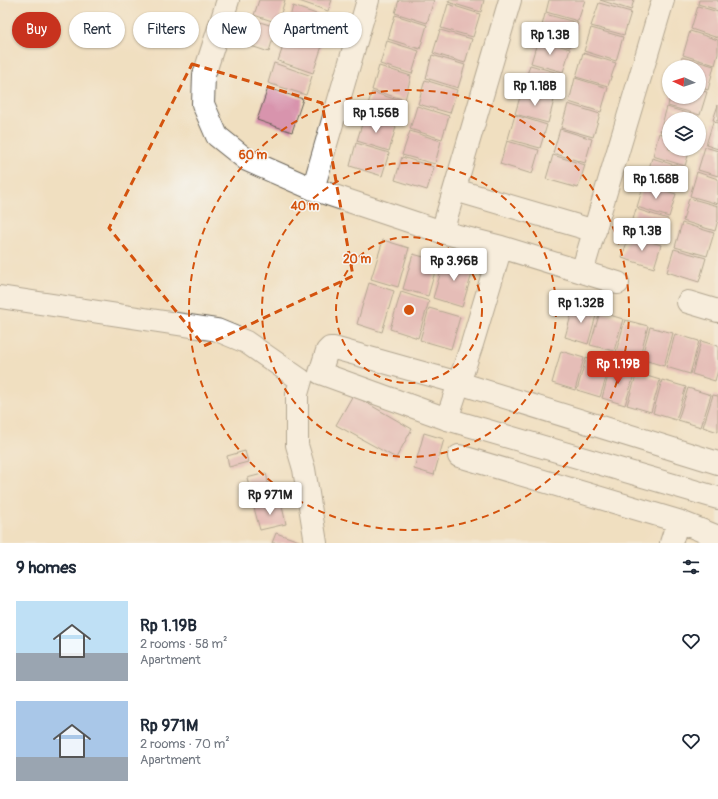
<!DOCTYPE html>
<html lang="en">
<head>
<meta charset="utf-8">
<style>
  :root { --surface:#fff; --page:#f6f6f7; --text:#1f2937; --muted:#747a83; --accent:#c8321e }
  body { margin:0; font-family:Pangolin,sans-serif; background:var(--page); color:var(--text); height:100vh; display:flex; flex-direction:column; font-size:15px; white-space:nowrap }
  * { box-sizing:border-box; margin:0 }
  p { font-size:13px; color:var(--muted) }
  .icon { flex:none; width:22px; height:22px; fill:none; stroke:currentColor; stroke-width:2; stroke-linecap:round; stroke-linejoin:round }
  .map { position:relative; height:543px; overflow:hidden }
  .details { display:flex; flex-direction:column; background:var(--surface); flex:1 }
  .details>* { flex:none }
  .guide { position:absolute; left:12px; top:12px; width:400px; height:36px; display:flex; gap:8px }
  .needle { width:26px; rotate:274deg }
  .buttons { position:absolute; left:662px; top:60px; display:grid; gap:8px }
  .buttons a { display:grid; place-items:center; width:44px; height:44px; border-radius:50%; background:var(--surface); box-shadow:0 1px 3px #0004; font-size:20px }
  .price { position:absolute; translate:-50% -34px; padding:0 9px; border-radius:4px; background:#fff; color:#222; font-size:13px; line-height:26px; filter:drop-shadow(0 1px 2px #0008) }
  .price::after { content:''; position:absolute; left:50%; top:24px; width:12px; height:9px; margin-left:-6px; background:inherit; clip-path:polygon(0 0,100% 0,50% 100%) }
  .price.on { background:var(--accent); color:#fff }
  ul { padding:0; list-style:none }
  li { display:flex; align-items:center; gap:12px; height:100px; padding:0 16px }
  li span { display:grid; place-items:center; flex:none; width:112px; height:80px; border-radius:0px; color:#555 }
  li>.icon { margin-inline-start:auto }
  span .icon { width:48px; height:48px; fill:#fffc; stroke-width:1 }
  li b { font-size:17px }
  h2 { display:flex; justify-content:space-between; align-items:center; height:48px; padding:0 16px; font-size:17px }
  .pill { padding:0 14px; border-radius:18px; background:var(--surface); box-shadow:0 1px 3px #0004; font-size:14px; line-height:36px }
  .pill.on { background:var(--accent); color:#fff }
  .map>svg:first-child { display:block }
</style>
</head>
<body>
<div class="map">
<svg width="718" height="543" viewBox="0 0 718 543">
  <rect width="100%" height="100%" fill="#f6f6f2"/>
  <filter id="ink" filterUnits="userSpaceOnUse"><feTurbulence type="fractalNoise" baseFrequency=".025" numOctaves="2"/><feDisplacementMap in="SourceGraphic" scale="8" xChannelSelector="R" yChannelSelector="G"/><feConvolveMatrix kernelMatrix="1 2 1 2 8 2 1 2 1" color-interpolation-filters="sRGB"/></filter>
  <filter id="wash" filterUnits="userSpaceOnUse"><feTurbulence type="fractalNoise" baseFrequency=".012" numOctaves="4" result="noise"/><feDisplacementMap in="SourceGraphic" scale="16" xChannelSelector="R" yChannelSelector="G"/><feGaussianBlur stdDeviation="0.9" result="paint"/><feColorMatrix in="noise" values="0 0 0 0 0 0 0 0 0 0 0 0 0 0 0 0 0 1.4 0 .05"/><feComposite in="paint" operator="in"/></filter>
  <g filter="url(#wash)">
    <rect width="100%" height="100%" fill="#f0dfc0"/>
    <g id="blocks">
      <path fill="#d894ad" d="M259,0H285L278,23L254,15Z
        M296,0H332L328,11Z
        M399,0H434L427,23L395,13Z
        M449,0H484L481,12L448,2Z
        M549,0H585L578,21L546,12Z
        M600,0H634L631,10Z
        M699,0H718V10L698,4Z
        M599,3L631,12L624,35L591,26Z
        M448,4L480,14L473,37L441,28Z
        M293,6L328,18L322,35L288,24Z
        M698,6L718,12V38L691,29Z
        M545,14L578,23L570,47L539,37Z
        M395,15L427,25L420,49L388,39Z
        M250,19L276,27L269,52L242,43Z
        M591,28L623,37L616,61L584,51Z
        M440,30L472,39L465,63L433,53Z
        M690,31L718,40V54L715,65L683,55Z
        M287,35L322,46L313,73L278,61Z
        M538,39L570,49L563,72L531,63Z
        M387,41L419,51L412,74L380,64Z
        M583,53L616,63L608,86L576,77Z
        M432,55L465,65L458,88L426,78Z
        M682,57L714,66L708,90L699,87V67H679Z
        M274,63L312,76L306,95L268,83Z
        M530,65L562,74L555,98L523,88Z
        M379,66L411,76L405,100L372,90Z
        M575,78L608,88L601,112L569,102Z
        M425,80L457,90L450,113L418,104Z
        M268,88L303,99L292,132L257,120Z
        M522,90L554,100L548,123L515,114Z
        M699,90L707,92L700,115L668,106L670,97H699Z
        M372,92L404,102L397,125L364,116Z
        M568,104L600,114L593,137L561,128Z
        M718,105V121L713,120Z
        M417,106L449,116L442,139L410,129Z
        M667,107L699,117V119H669V134L660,131Z
        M515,115L547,125L540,148L508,139Z
        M364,117L396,127L389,151L357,141Z
        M713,122L718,123V149L706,145Z
        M560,129L592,139L585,163L553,153Z
        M410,131L441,141L435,164L402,155Z
        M659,133L669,136V149H690L685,166L653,156Z
        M507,141L539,150L532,174L500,164Z
        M356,143L389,153L382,176L350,166Z
        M705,147L718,151V176L698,170Z
        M553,155L585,165L578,188L546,179Z
        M402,157L434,167L427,190L395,180Z
        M652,158L684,168L677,191L645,182Z
        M697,172L718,179V204L690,196Z
        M644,184L676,194L669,217L637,207Z
        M689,198L718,206V220L715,231L683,221Z
        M636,209L668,219L662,242L629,233Z
        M682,223L714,233L707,256L675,247Z
        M629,235L661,245L654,268L622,258Z
        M383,240L409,248L398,287L371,279Z
        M674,249L706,258L699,282L667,272Z
        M413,254L438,261L428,296L403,289Z
        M445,258L474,267L462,307L433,298Z
        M369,283L394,291L382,332L357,324Z
        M401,292L429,301L418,338L390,329Z
        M574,305L597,312L588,344L565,337Z
        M429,308L460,317L451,349L420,340Z
        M600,312L623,319L614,351L590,345Z
        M625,320L648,326L639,359L616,352Z
        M650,327L673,333L664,366L641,359Z
        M675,334L699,341L690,374L666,367Z
        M701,341L718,346V370L715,381L692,374Z
        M561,351L584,358L575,390L552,383Z
        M586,358L610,365L600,397L577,390Z
        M611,365L635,372L625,405L602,398Z
        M637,373L660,380L651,412L627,405Z
        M662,380L686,387L676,420L653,413Z
        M688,388L711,395L701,427L678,420Z
        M353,395L412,429L396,458L336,425Z
        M713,395L718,396V432L703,427Z
        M424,433L444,439L434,475L414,469Z
        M245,451L248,462L229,467L227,456Z
        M266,473L270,491L251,495L247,478Z
        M281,502L286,524L260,530L254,508Z
        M276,533L305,543H272Z"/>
    </g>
  </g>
  <g filter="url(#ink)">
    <use href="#blocks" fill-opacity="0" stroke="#666055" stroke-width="1"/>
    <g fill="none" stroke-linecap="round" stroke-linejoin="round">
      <defs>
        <path id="street" d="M228,0L204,75L203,104L217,136L247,160L313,189L442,232L501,247L618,283
          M313,189L368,0
          M455,190L595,231
          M442,232L510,0
          M582,272L663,0
          M0,297L217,330L246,342L301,380
          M688,302L718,311
          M301,380L297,394V445L304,469L316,543
          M447,419L472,344L501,247
          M459,456L678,521
          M718,463L459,383L334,348H330L327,351L320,373L447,419L718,498
          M671,543L678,521L718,537"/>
      </defs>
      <use href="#street" stroke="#666055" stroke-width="24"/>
      <use href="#street" stroke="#fff" stroke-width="22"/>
    </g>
  </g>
  <path d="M0 0H718V543H0ZM192,64L322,103L353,276L204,346L109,228Z" fill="#f0dfc0" fill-opacity=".55" fill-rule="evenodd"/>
  <path fill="none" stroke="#d4530e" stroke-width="3" stroke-dasharray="8 5" stroke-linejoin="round" d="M192,64L322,103L353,276L204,346L109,228Z"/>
  <g fill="none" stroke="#d4530e" stroke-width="2" stroke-dasharray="7 5">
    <circle cx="409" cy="310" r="73"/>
    <circle cx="409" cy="310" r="147"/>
    <circle cx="409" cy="310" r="220"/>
  </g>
  <circle cx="409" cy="310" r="6" fill="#d4530e" stroke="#f6f6f2" stroke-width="2"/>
  <g font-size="12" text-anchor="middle" font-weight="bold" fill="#d4530e" stroke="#f6f6f2" stroke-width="3" stroke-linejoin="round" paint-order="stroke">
    <text x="253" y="159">60 m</text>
    <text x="305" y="210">40 m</text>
    <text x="357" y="263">20 m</text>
  </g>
</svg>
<div class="buttons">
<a><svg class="needle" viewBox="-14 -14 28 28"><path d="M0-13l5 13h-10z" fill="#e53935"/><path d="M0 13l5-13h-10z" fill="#747a83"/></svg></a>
<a><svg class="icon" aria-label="layers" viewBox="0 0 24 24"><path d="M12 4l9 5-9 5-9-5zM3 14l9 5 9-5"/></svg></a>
</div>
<b class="price" style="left:550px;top:56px">Rp 1.3B</b>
<b class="price" style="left:535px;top:107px">Rp 1.18B</b>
<b class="price" style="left:376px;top:134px">Rp 1.56B</b>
<b class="price" style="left:656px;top:200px">Rp 1.68B</b>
<b class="price" style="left:642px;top:252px">Rp 1.3B</b>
<b class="price" style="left:454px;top:282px">Rp 3.96B</b>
<b class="price" style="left:581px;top:324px">Rp 1.32B</b>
<b class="price on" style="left:618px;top:385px">Rp 1.19B</b>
<b class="price" style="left:270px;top:516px">Rp 971M</b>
<div class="guide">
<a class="pill on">Buy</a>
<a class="pill">Rent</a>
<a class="pill">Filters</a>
<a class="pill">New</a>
<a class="pill">Apartment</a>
</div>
</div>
<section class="details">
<h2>9 homes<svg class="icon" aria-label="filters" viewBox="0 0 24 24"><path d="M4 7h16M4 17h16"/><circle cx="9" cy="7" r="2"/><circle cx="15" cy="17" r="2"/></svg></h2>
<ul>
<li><span style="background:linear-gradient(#bfe0f5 65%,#9aa5b1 0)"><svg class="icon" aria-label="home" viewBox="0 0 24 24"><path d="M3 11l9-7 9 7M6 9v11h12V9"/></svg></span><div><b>Rp 1.19B</b><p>2 rooms · 58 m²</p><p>Apartment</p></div><svg class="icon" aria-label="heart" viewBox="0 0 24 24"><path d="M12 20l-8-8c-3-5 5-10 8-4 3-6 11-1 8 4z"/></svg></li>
<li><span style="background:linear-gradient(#a9c7e8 70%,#9aa5b1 0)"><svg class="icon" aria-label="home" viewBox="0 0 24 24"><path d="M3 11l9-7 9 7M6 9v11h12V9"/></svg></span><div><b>Rp 971M</b><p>2 rooms · 70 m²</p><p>Apartment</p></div><svg class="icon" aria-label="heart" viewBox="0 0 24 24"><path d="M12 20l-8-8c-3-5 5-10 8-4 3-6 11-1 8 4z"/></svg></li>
</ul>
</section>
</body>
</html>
